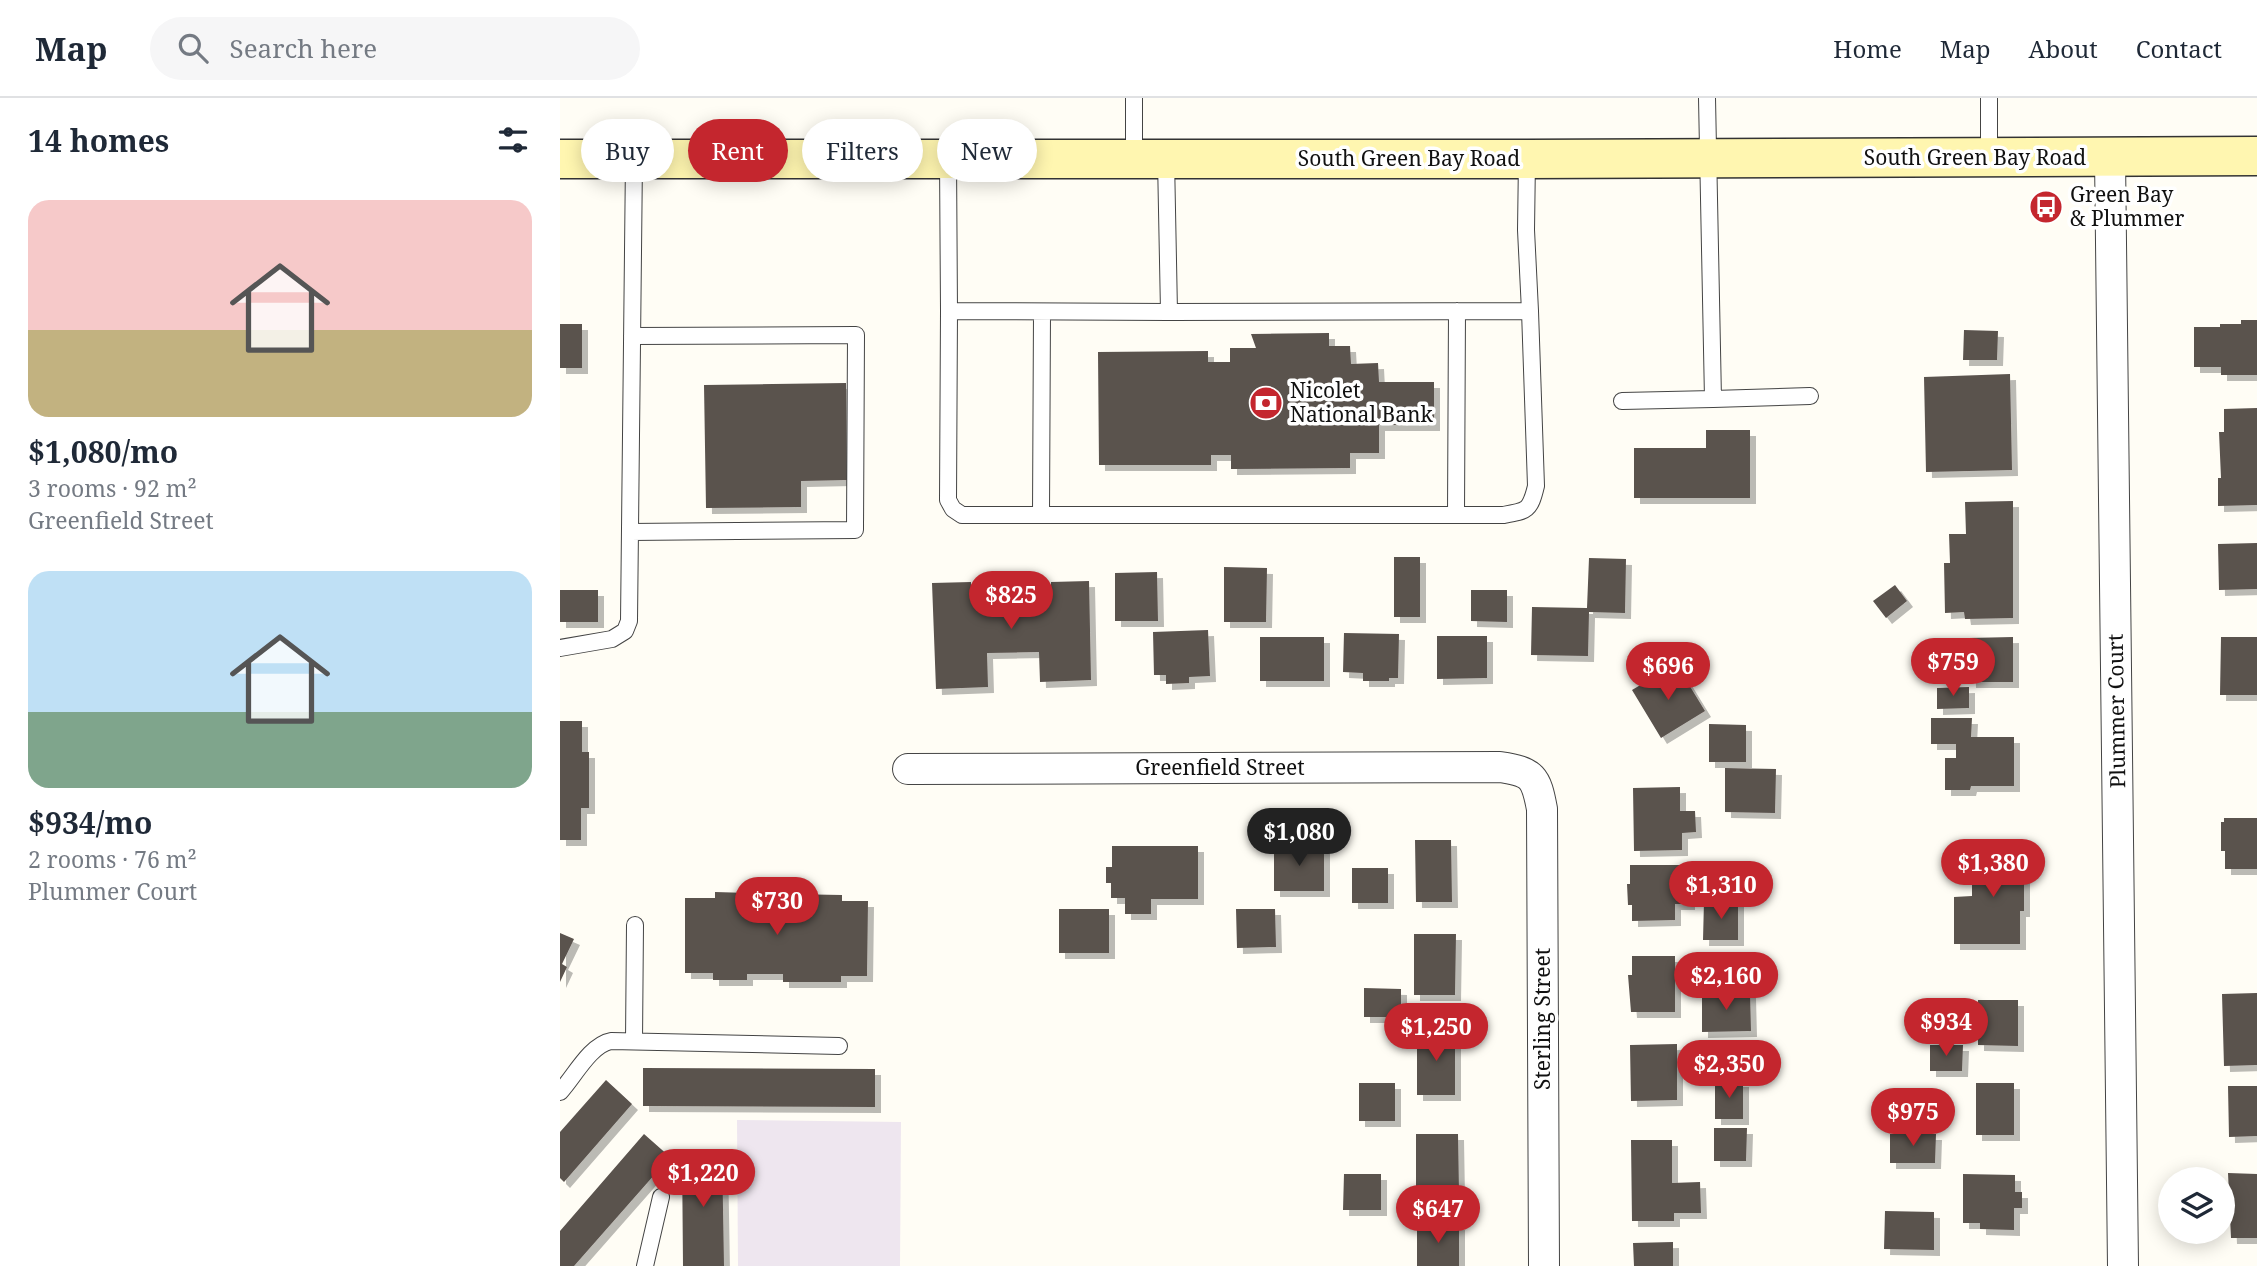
<!DOCTYPE html>
<html lang="en">
<head>
<meta charset="utf-8">
<style>
  :root { --surface:#fff; --page:#f6f6f7; --text:#1f2937; --muted:#747a83; --line:#e0e1e3; --accent:#c4262e }
  body { margin:0; font-family:"Noto Serif",serif; background:var(--page); color:var(--text); height:100vh; display:flex; flex-direction:column; font-size:26px; white-space:nowrap }
  * { box-sizing:border-box; margin:0 }
  p { font-size:23px; color:var(--muted) }
  .icon { flex:none; width:38px; height:38px; fill:none; stroke:currentColor; stroke-width:2; stroke-linecap:round; stroke-linejoin:round }
  .map { position:relative; flex:1; overflow:hidden }
  .drawer { display:flex; flex-direction:column; background:var(--surface); width:560px }
  .drawer>* { flex:none }
  .guide { position:absolute; left:21px; top:21px; width:665px; height:63px; display:flex; gap:14px }
  .controls { position:absolute; left:1598px; top:1069px; display:grid; gap:14px }
  .controls a { display:grid; place-items:center; width:77px; height:77px; border-radius:50%; background:var(--surface); box-shadow:0 4px 18px #0003; font-size:35px }
  .price { position:absolute; translate:-50% -60px; padding:0 16px; border-radius:24px; background:var(--accent); color:#fff; font-size:23px; line-height:46px; filter:drop-shadow(0 2px 4px #0008) }
  .price::after { content:''; position:absolute; left:50%; top:42px; width:21px; height:16px; margin-left:-10px; background:inherit; clip-path:polygon(0 0,100% 0,50% 100%) }
  .price.active { background:#222; color:#fff }
  ul { padding:0; list-style:none }
  li { display:grid; align-content:center; gap:14px; height:371px; padding:0 28px }
  li span { display:grid; place-items:center; height:217px; border-radius:21px; color:#555 }
  li>.icon { margin-inline-start:auto }
  span .icon { width:126px; height:126px; fill:#fffc; stroke-width:1 }
  li b { font-size:30px }
  h2 { display:flex; justify-content:space-between; align-items:center; height:84px; padding:0 28px; font-size:30px }
  .chip { padding:0 24px; border-radius:32px; background:var(--surface); box-shadow:0 4px 18px #0003; font-size:24px; line-height:63px }
  .chip.active { background:var(--accent); color:#fff }
  header { display:flex; align-items:center; gap:42px; box-sizing:border-box; height:98px; padding:0 35px; background:var(--surface); border-bottom:2px solid var(--line) }
  header strong { font-size:33px }
  nav { display:flex; gap:38px; margin-inline-start:auto; font-size:24px }
  .search { width:490px; height:63px; background:var(--page); display:flex; align-items:center; gap:18px; box-sizing:border-box; padding:0 24px; border-radius:38px; color:var(--muted); font-size:26px }
  main { display:flex; flex:1; min-height:0 }
  .map>svg:first-child { display:block }
</style>
</head>
<body>
<header>
<strong>Map</strong>
<div class="search"><svg class="icon" aria-label="search" viewBox="0 0 24 24"><circle cx="10" cy="10" r="6"/><path d="M15 15l6 6"/></svg>Search here</div>
<nav><a>Home</a><a>Map</a><a>About</a><a>Contact</a></nav>
</header>
<main>
<section class="drawer">
<h2>14 homes<svg class="icon" aria-label="filters" viewBox="0 0 24 24"><path d="M4 7h16M4 17h16"/><circle cx="9" cy="7" r="2"/><circle cx="15" cy="17" r="2"/></svg></h2>
<ul>
<li><span style="background:linear-gradient(#f6c9c9 60%,#c2b280 0)"><svg class="icon" aria-label="home" viewBox="0 0 24 24"><path d="M3 11l9-7 9 7M6 9v11h12V9"/></svg></span><div><b>$1,080/mo</b><p>3 rooms · 92 m²</p><p>Greenfield Street</p></div></li>
<li><span style="background:linear-gradient(#bfe0f5 65%,#7fa58c 0)"><svg class="icon" aria-label="home" viewBox="0 0 24 24"><path d="M3 11l9-7 9 7M6 9v11h12V9"/></svg></span><div><b>$934/mo</b><p>2 rooms · 76 m²</p><p>Plummer Court</p></div></li>
</ul>
</section>
<div class="map">
<svg width="1697" height="1168" viewBox="0 0 1697 1168">
  <defs>
    <filter id="shadow"><feDropShadow dx="6" dy="6" stdDeviation="0" flood-color="#0004"/></filter>
  </defs>
  <rect width="100%" height="100%" fill="#fffdf5"/>
  <path fill="#eee6ef" d="M177,1022L341,1024L340,1168H178Z"/>
  <path fill="#5a524d" filter="url(#shadow)" d="M1681,222H1697V277H1661V269H1634V229H1660V226H1681Z
    M0,226H22V270H0Z
    M1404,232L1438,233L1437,262H1403Z
    M769,235V248H790L791,266L818,265L819,284H874V327H819V355H790V370L671,371V357H651V367H539L538,254L648,253V264H670V250H696L691,236Z
    M1450,276L1452,372L1366,374L1364,279Z
    M286,285L287,382L241,383V409L146,410L144,287Z
    M1697,310V407L1658,408V380H1661L1659,334H1664V311Z
    M1146,332H1190V400H1074V350H1146Z
    M1453,403V520L1405,521L1404,514L1385,515L1384,465H1390L1389,436H1406L1405,404Z
    M1697,445V491L1659,492L1658,446Z
    M834,459H860V519H834Z
    M1029,460L1066,461L1065,515L1029,514L1028,558L971,557L972,509L1027,510Z
    M664,469L707,470L706,524H664Z
    M597,474L598,523H555V475Z
    M529,483L531,582L480,584L479,554L427,555L428,589L376,591L372,485L411,484V494L491,491V484Z
    M1335,487L1347,503L1326,520L1313,503Z
    M0,492H38V524H0Z
    M911,492H947V524L911,523Z
    M648,532L650,578L629,579V585L606,586V577H594L593,534Z
    M784,535L839,536L838,580H829V583H803V575L783,574Z
    M877,538H927V580L877,581Z
    M700,539H764V583H700Z
    M1453,539V584H1410L1409,540Z
    M1661,539H1697V597H1660Z
    M1109,570L1116,582L1123,577L1145,613L1101,640L1072,592Z
    M1409,589V610L1377,611V590Z
    M1371,620H1412L1411,639H1454V688H1411L1410,692H1385V660H1396V646H1371Z
    M0,623H22V654H29V710H21V742H0Z
    M1149,626L1186,627V664H1149Z
    M1165,670L1216,671L1215,715L1165,714Z
    M1120,689V713H1135L1136,734L1122,735V752L1074,753L1073,690Z
    M1664,720H1697V771H1665V753H1661V724H1664Z
    M855,742H891L892,804H856Z
    M714,747L764,749V793H714Z
    M1422,747H1464V813H1460V846H1394V799L1412,798V772H1422Z
    M552,748H638V801H591V816H565V800H551V785H546V769H552Z
    M1070,767H1129V806H1115V822L1072,823V807H1068L1067,786H1070Z
    M792,770H828V805H792Z
    M155,794L189,795V800L226,801V796L282,797V803H308L307,878H281V884H223V876H187V882H153V875H125V800H155Z
    M1144,803H1178V842H1143Z
    M499,811H549V855H499Z
    M676,811H715L716,849L677,850Z
    M0,835L14,841L2,866L7,869L0,884Z
    M854,836H896L895,897H854Z
    M1072,858H1115V914H1071L1068,877H1072Z
    M804,890L841,891V919H804Z
    M1142,894H1190L1191,933L1142,934Z
    M1697,895V967L1664,968L1662,896Z
    M1418,902H1458V948L1418,947Z
    M857,934H895V997H857Z
    M1117,946V1002L1071,1003L1070,947Z
    M1370,947H1403L1402,973H1370Z
    M83,970L315,971V1009L83,1008Z
    M46,982L72,1006L4,1084L0,1080V1034Z
    M1155,983H1183V1021H1155Z
    M799,985H835V1023H799Z
    M1416,985H1454V1037H1416Z
    M1668,988H1697V1038L1669,1039Z
    M1154,1030H1187L1186,1063H1154Z
    M84,1036L110,1059L14,1168H0V1133Z
    M856,1036H898L899,1094H856Z
    M1330,1036H1376L1375,1065H1330Z
    M1071,1042H1112V1085L1140,1084L1141,1115H1114V1123H1072Z
    M122,1053H162L164,1168H123Z
    M1668,1075L1697,1076V1140H1671Z
    M784,1076H821V1112H783Z
    M1403,1076L1455,1077V1094H1462V1110H1454V1132L1420,1131V1125H1403Z
    M1325,1113L1374,1114V1152L1324,1151Z
    M857,1125L899,1126V1168H857Z
    M1113,1144V1168H1074L1073,1145Z"/>
  <g fill="none" stroke-linecap="round" stroke-linejoin="round">
    <defs>
      <path id="service" d="M574,0V61
        M1429,0V60
        M388,61L389,213L609,214L606,61
        M389,213L388,402L393,411L402,417H943C967,413 970,413 976,388L970,213
        M609,214L970,213L966,132L967,61
        M1153,301L1250,298
        M1062,303L1153,301L1147,0
        M481,417L482,215
        M896,417L897,213
        M70,434L295,432L296,237L72,238
        M0,550L52,541L65,533L69,523L74,61
        M74,943L75,827
        M0,994C14,979 30,947 51,943L279,948
        M85,1168L101,1099"/>
      <path id="minor" d="M1550,59L1563,1168
        M348,671L940,669C973,674 976,679 982,711L984,1168"/>
      <path id="secondary" d="M0,61H967L1697,58"/>
    </defs>
    <use href="#service" stroke="#444" stroke-width="18"/>
    <use href="#minor" stroke="#444" stroke-width="32"/>
    <use href="#secondary" stroke="#333" stroke-width="41"/>
    <use href="#service" stroke="#fff" stroke-width="16"/>
    <use href="#minor" stroke="#fff" stroke-width="30"/>
    <use href="#secondary" stroke="#fff6b0" stroke-width="38"/>
  </g>
  <defs>
    <symbol id="bus-disc" viewBox="-11 -11 22 22"><circle r="9.5" fill="#c4262e" stroke="#fff"/><path d="M-5-6H5V4H4V6H2V4H-2V6H-4V4H-5ZM-3.5-4V0h7V-4ZM-3.5 1.2v1.5H-2V1.2ZM2 1.2v1.5H3.5V1.2Z" fill="#fff"/></symbol>
    <symbol id="bank-disc" viewBox="-11 -11 22 22"><circle r="9.5" fill="#c4262e" stroke="#fff"/><path d="M-6-4H6V4H-6ZM0-2.3a2.3 2.3 0 1 0 0 4.6a2.3 2.3 0 1 0 0-4.6Z" fill="#fff"/></symbol>
  </defs>
  <g fill-rule="evenodd">
    <use href="#bus-disc" x="1467" y="90" width="38" height="38"/>
    <use href="#bank-disc" x="687" y="286" width="38" height="38"/>
  </g>
  <g text-anchor="middle" stroke-width="7" stroke-linejoin="round" paint-order="stroke">
    <g font-size="21" fill="#111" stroke="#fff">
      <text x="1415" y="67">South Green Bay Road</text>
      <text x="849" y="68">South Green Bay Road</text>
      <text transform="translate(1557 613) rotate(-91)" y="7">Plummer Court</text>
      <text x="660" y="677">Greenfield Street</text>
      <text transform="translate(983 921) rotate(-90)" y="7">Sterling Street</text>
    </g>
    <g font-size="21" fill="#111" stroke="#fff" text-anchor="start">
      <text x="1510" y="104">Green Bay<tspan x="1510" dy="24">&amp; Plummer</tspan></text>
      <text x="730" y="300">Nicolet<tspan x="730" dy="24">National Bank</tspan></text>
    </g>
  </g>
</svg>
<div class="controls">
<a><svg class="icon" aria-label="layers" viewBox="0 0 24 24"><path d="M12 4l9 5-9 5-9-5zM3 14l9 5 9-5"/></svg></a>
</div>
<b class="price" style="left:451px;top:533px">$825</b>
<b class="price" style="left:1393px;top:600px">$759</b>
<b class="price" style="left:1108px;top:604px">$696</b>
<b class="price active" style="left:739px;top:770px">$1,080</b>
<b class="price" style="left:1433px;top:801px">$1,380</b>
<b class="price" style="left:1161px;top:823px">$1,310</b>
<b class="price" style="left:217px;top:839px">$730</b>
<b class="price" style="left:1166px;top:914px">$2,160</b>
<b class="price" style="left:1386px;top:960px">$934</b>
<b class="price" style="left:876px;top:965px">$1,250</b>
<b class="price" style="left:1169px;top:1002px">$2,350</b>
<b class="price" style="left:1353px;top:1050px">$975</b>
<b class="price" style="left:143px;top:1111px">$1,220</b>
<b class="price" style="left:878px;top:1147px">$647</b>
<div class="guide">
<a class="chip">Buy</a>
<a class="chip active">Rent</a>
<a class="chip">Filters</a>
<a class="chip">New</a>
</div>
</div>
</main>
</body>
</html>
